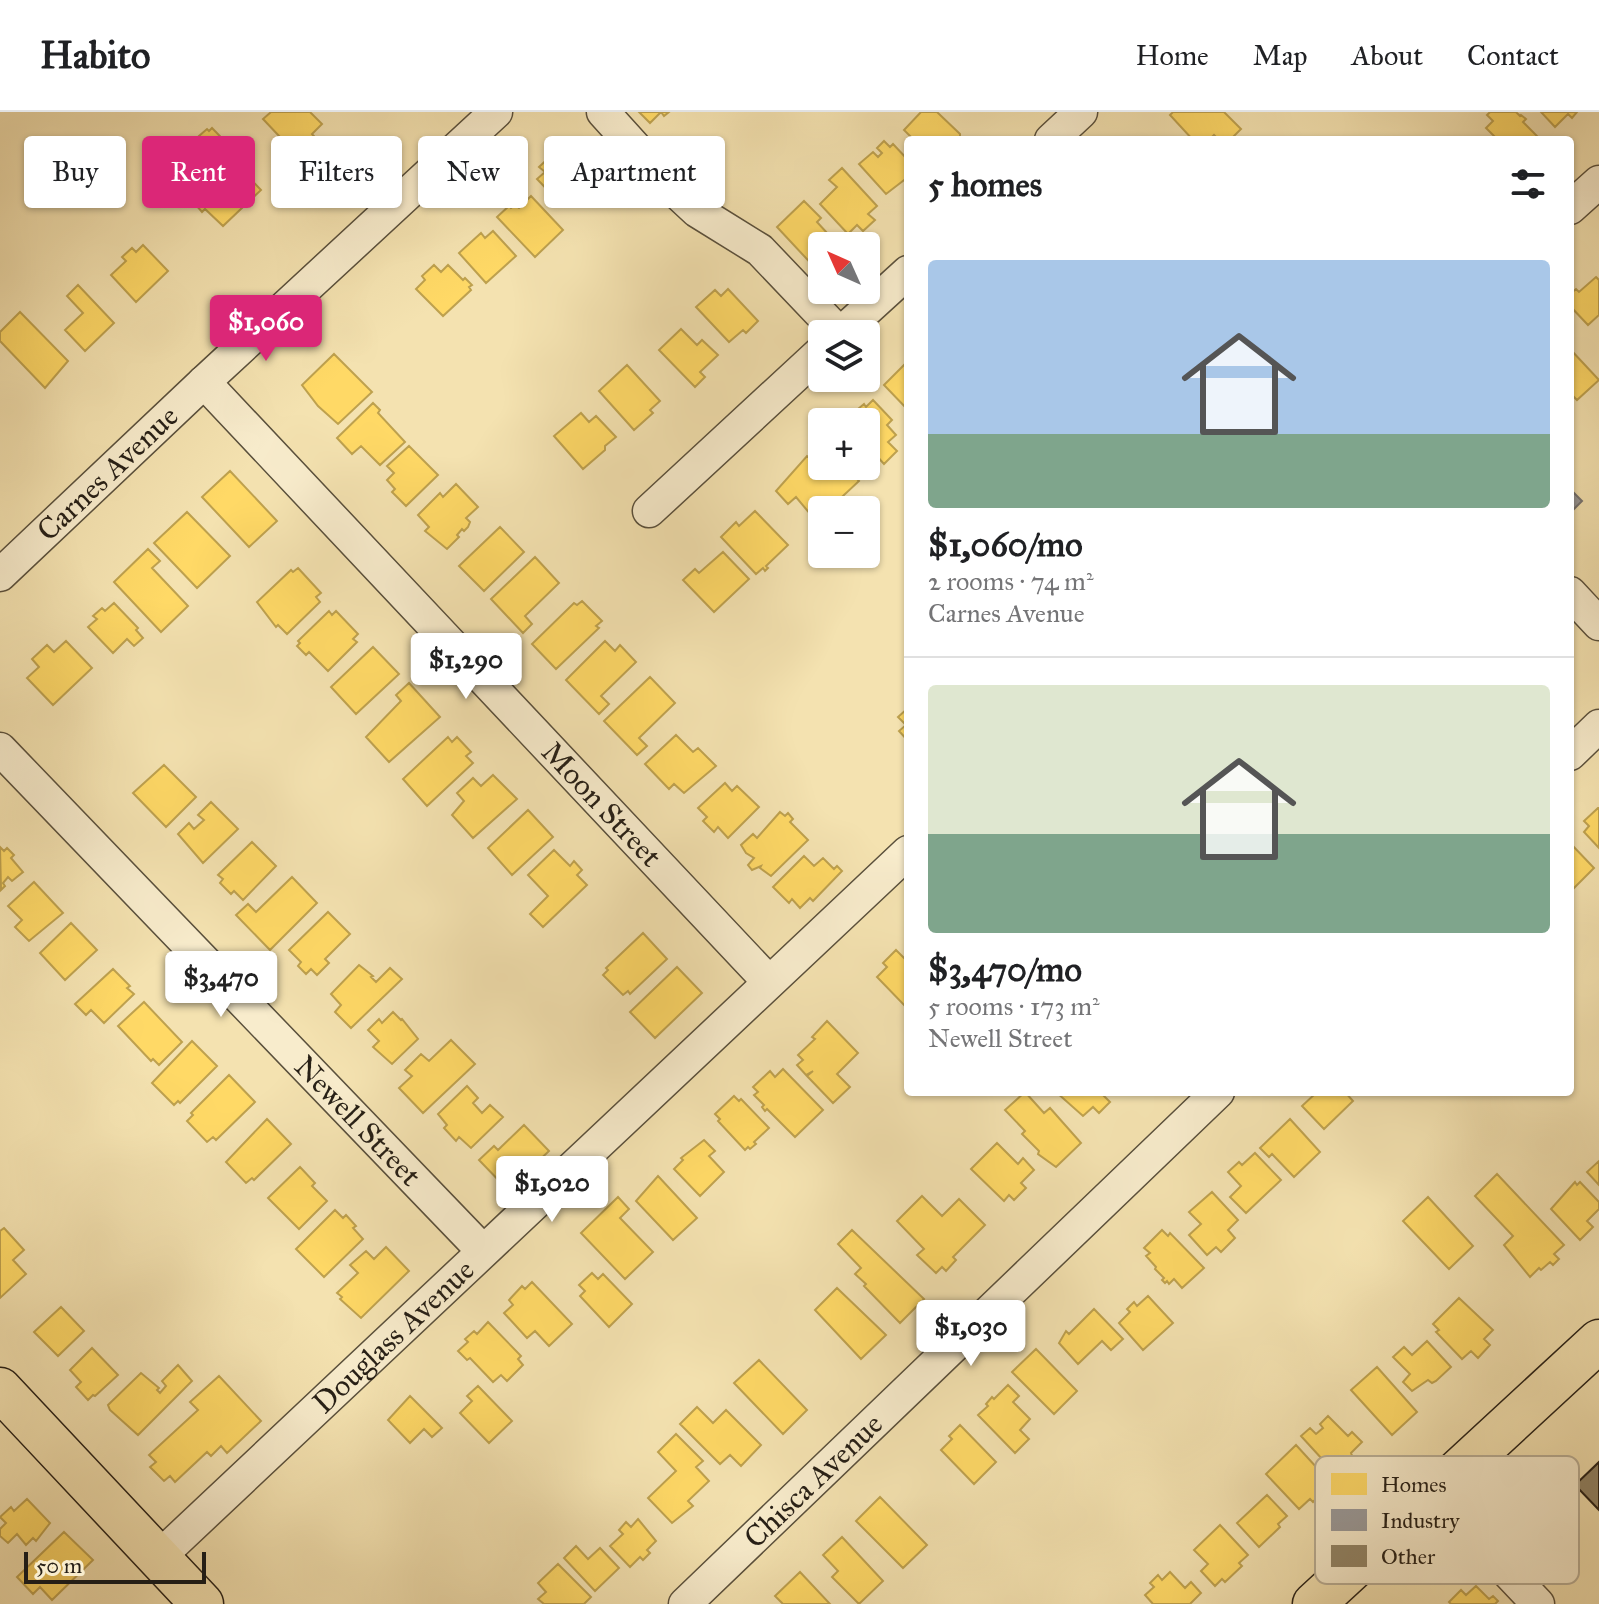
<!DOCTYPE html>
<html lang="en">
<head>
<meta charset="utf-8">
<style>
  :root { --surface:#fff; --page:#f6f6f6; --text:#202124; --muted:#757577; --line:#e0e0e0; --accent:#db2777 }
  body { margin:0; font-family:"IM FELL Great Primer",serif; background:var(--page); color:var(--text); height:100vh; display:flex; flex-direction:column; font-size:30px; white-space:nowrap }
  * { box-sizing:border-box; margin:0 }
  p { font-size:26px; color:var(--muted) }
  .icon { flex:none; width:44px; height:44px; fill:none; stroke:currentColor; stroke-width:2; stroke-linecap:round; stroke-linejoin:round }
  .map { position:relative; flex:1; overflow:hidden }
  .sheet { position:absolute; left:904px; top:24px; width:670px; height:960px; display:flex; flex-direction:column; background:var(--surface); border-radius:8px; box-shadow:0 2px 6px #0004 }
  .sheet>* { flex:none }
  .hud { position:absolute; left:24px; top:24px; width:760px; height:72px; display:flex; gap:16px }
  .needle { width:52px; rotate:315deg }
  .tools { position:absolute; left:808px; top:120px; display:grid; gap:16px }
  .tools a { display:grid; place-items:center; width:72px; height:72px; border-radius:8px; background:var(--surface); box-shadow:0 2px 6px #0004; font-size:40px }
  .scale { position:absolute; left:24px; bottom:20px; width:182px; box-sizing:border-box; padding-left:8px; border:4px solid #261f16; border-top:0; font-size:22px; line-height:28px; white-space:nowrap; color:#261f16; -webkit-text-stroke:6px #f8eccc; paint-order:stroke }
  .price { position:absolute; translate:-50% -68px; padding:0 18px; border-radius:8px; background:#fff; color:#222; font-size:26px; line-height:52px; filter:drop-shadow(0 2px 4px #0008) }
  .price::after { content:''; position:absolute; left:50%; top:48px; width:24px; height:18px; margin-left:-12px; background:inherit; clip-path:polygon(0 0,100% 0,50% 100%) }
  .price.active { background:var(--accent); color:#fff }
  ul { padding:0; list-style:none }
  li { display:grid; align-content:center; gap:16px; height:424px; padding:0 24px }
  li+li { border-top:2px solid var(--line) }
  li span { display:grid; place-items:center; height:248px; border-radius:8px; color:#555 }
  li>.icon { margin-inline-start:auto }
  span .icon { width:144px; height:144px; fill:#fffc; stroke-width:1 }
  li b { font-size:34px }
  h2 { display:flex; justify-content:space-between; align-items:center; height:96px; padding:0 24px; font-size:34px }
  .chip { padding:0 28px; border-radius:8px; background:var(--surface); box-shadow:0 2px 6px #0004; font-size:28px; line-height:72px }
  .chip.active { background:var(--accent); color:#fff }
  header { display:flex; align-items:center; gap:48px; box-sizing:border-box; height:112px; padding:0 40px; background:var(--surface); border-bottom:2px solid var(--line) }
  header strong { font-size:38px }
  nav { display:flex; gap:44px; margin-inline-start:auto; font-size:28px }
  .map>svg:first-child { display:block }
</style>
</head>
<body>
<header>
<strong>Habito</strong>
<nav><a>Home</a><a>Map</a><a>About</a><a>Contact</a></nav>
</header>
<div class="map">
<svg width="1599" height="1492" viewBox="0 0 1599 1492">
  <rect width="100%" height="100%" fill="#f4e2b0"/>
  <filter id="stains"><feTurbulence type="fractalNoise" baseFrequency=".0025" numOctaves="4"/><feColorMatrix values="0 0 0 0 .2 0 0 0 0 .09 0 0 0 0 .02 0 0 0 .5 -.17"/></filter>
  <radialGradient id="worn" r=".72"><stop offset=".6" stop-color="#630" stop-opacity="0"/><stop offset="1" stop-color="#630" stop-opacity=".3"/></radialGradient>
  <path fill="#ffd966" stroke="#bea14e" stroke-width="2" d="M271,0H310L322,12L312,22L318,29L309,37L303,31L288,45L274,30L280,25L263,7Z
    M639,0H669L664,4L661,0L650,11Z
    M921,0H937L960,22V25L957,28H914L904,18Z
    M1173,0H1224L1241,17L1230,28H1219L1214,23L1209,28H1193L1170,3Z
    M1490,0H1516L1520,4L1521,3L1526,7L1523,10L1539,26L1498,28L1486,16L1493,9L1487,3Z
    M1541,0H1577L1572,6L1568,2L1555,15Z
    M212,16L246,51L240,56L261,78L223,114L205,97L202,100L190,86L203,74L194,65L206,54L190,37L201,27L199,24L207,17L209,19Z
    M884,29L890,35L893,32L908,48V65L886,82L859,52L873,40L878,45L882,41L877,36Z
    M578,40L595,57L572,79L574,82L562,93L537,67L545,60L539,55L553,42L558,48L565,41L571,47Z
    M842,56L877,94L868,102L875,108L863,119L857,113L848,122L820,92L837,75L829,68Z
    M531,84L563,118L535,145L497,105L509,94L511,96L515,93L519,96Z
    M804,89L821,106L817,110L839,134H822V156L818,159L777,115Z
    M493,119L516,144L486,171L459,141L481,121L485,126Z
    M143,133L168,159L136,190L111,163L126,149L122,145L132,136L136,140Z
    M434,153L441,160L448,153L463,168L465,166L472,173L469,175L471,178L443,204L416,177L425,168L422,164Z
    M1596,165L1599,168V203L1588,213L1570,194V182L1576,177L1579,180Z
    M78,173L114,211L85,239L65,218L83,201L67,184Z
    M728,177L758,209L746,221L743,218L729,230L696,195L715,178L721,184Z
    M20,200L68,249L45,276L0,229V220Z
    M681,217L697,233L702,228L718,243L700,260L705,265L695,275L659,238Z
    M1570,237L1599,268L1577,288L1570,281Z
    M334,242L372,280L338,312L318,294L302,273Z
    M908,249V298L884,273Z
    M627,253L660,289L650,298L653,301L634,318L599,279Z
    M873,288L892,308L887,313L896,323L888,330L897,339L884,352L866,332V310H849L855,305L852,302L864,292L866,295Z
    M373,291L380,298L378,301L405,330L380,353L361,334L352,342L337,326Z
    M581,301L589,310L596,304L616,325L605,334V338L583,357L554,324Z
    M409,334L438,363L406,394L392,380L395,377L387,368L394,361L387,354Z
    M822,336V354H845L859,369L828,398H822V403L816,409L796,385L788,392L776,379L807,344L811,347Z
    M230,359L277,409L249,435L202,385Z
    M456,372L478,395L466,406L470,410L468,415L464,419L462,417L457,423L459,425L447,437L425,419L429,415L418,403L440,381L443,385Z
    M755,399L788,433L766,454L768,456L765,459L763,456L756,462L721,425L736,410L739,414Z
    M187,400L230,444L197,476L154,431Z
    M500,415L524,440L484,479L459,454Z
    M148,437L160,449L152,456L188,494L161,520L114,470Z
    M723,440L749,467L714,500L683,468L695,457L699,461Z
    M535,445L559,471L525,504L532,512L523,521L491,487Z
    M298,456L321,481L316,485L320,490L287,522L278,513L276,515L257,490L291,458L293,460Z
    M582,489L602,509L596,514L599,516L556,557L532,532L574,491L577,493Z
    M114,491L138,516L136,518L143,526L134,534L127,527L113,541L88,515L97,507L93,504L102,496L105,499Z
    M329,499L332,503L336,499L358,522L353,527L357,530L328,559L309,540L306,543L297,534L300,531L298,529Z
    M66,529L92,556L53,593L27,566L39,555L32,547L47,533L54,540Z
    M605,529L615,539L620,533L636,550L601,584L609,592L599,602L566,568Z
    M373,535L399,562L356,602L331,575Z
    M650,565L675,591L639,626L647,634L637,643L604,609Z
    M409,571L440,605L389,650L366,625L401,589L396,583Z
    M908,596V629L899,619L906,613L898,605Z
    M676,623L693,640L698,636L716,654L684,681L674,672L669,677L645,652Z
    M448,625L452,630L457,625L471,640L466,644L473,651L427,694L403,667Z
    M164,653L196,685L166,715L133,681Z
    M493,663L517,687L473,726L452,703L464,689L457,681L473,666L481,674Z
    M725,671L732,679L737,674L759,695L728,726L718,715L714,720L703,709L707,705L698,696Z
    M211,690L238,717L203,751L178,722L189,711L194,717L204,708L198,703Z
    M1598,696H1599V736L1584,720L1589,714L1584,709Z
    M528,698L553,725L512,763L488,736Z
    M780,700L785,704L788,701L793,707L790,710L808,728L771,764L760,756L761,754L752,758L748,753L754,746L746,741L741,733L753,722L757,726Z
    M252,730L276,754L243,788L234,779L231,782L220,771L223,767L218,763Z
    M1571,732L1594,756L1570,780V733Z
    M0,735L4,739L7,736L14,743L11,746L23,760L12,769L8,765L3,771L5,774L1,778Z
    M554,738L570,754L574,749L582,758L577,763L587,773L543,815L530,802L548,784L528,763Z
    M804,744L814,754L823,746L834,757L837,754L842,759L813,789L810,786L800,796L792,787L789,791L773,775Z
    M292,765L317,791L270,838L236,803L248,792L256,800Z
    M34,770L63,801L29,829L15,815L22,808L8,794Z
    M328,800L350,822L325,847L329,851L317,863L311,857L306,862L298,854L301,850L289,838Z
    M71,811L97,838L65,868L40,841Z
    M643,821L667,847L630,882L628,879L623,883L603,863L608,858L606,856Z
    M896,838L908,850V890L905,894L877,865L887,855L883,851Z
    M359,853L373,864L371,865L376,870L390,856L402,867L351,916L335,900L341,893L331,882Z
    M677,855L702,881L655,926L630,900Z
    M113,857L130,874L127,876L134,882L104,911L91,898L86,903L75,892Z
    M144,890L182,930L159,953L153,947L151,949L118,914Z
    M393,900L401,908L402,907L418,927L392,952L373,935L379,929L368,918L379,907L382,911Z
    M827,909L858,941L837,962L850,975L833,991L807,964L813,959L806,963L797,953L803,948L798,943L815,927L812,925Z
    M451,928L475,952L423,1001L399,976L412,964L405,958L421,942L429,949Z
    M192,929L217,954L180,991L178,989L174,993L152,971Z
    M783,957L823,998L795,1025L767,997L765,999L762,995L764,993L754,983L758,980L753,975L770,959L775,965Z
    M229,963L255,990L216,1028L213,1025L207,1030L187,1009L193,1003L191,1001Z
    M467,974L478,986L473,991L482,1001L490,993L503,1005L471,1036L459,1025L456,1029L444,1016L447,1013L438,1002Z
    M1025,980L1044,1001L1050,996L1081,1031L1056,1055L1038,1042L1039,1039L1022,1022L1025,1019L1005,998Z
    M1056,980H1109L1104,984L1110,990L1099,1001L1093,995L1083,1004Z
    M1317,980H1345L1353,989L1324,1017L1302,994Z
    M734,984L739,989L741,987L769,1016L754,1030L756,1032L750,1037L748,1035L745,1038L718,1009L720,1007L715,1002Z
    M267,1007L291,1032L254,1068L252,1066L246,1071L226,1050Z
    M1290,1007L1320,1040L1294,1065L1272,1042L1269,1045L1260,1036Z
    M524,1013L549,1039L508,1078L479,1048L494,1034L498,1038Z
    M704,1028L715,1039L709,1044L724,1060L700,1084L674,1057L683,1048L681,1046Z
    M997,1031L1018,1052L1023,1046L1034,1058L1021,1071L1026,1076L1014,1088L1009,1083L1004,1089L971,1057Z
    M1255,1041L1281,1068L1246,1101L1230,1085L1241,1074L1228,1060L1239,1050L1242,1053Z
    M1599,1049V1073L1587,1060Z
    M300,1055L315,1071L312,1074L327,1089L299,1117L268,1086Z
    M1497,1062L1564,1133L1554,1142L1559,1147L1553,1153L1550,1150L1541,1158L1539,1156L1530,1165L1504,1133L1513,1124L1475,1084Z
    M658,1064L697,1106L673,1128L636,1089Z
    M1575,1070L1577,1073L1580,1070L1599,1090V1097L1587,1109L1593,1115L1580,1128L1551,1097Z
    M1212,1080L1238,1108L1228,1118L1235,1126L1221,1140L1216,1135L1207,1143L1189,1123L1201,1112L1189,1100Z
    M922,1084L942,1104L959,1087L985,1113L953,1145L956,1148L946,1159L942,1155L936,1161L917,1143L924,1137L897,1109Z
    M618,1085L629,1097L620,1106L653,1140L625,1167L581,1121Z
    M1428,1085L1473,1134L1449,1157L1403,1109Z
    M335,1098L343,1106L346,1103L356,1114L353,1116L363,1127L324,1165L296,1137Z
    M4,1116L24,1138L13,1148L26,1162L0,1186V1119Z
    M852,1118L924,1187L900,1211L864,1174L866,1172L855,1162L861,1156L838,1132Z
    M1162,1118L1168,1124L1170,1121L1204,1156L1182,1176L1174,1167L1169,1172L1167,1169L1165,1171L1162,1168L1164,1166L1155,1157L1156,1155L1146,1144L1150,1141L1144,1136Z
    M386,1135L409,1159L361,1206L340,1187L342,1185L337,1181L358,1161L350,1153L366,1139L374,1147Z
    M592,1161L598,1167L603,1162L632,1192L609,1215L580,1184L585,1179L579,1173Z
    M532,1170L572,1212L549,1234L535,1219L527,1226L504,1201L513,1193L509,1188L522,1174L525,1177Z
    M837,1176L886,1223L861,1247L815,1198Z
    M1148,1184L1173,1211L1143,1238L1119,1211L1130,1200L1127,1197L1134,1190L1137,1194Z
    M1459,1186L1493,1218L1484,1227L1490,1233L1478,1246L1471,1239L1462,1247L1436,1220L1439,1218L1433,1212Z
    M61,1195L84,1219L58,1244L34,1220Z
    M1094,1197L1123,1227L1111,1238L1102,1229L1078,1252L1059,1231L1066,1219L1069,1222Z
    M488,1210L521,1244L518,1247L523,1253L507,1269L501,1263L493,1270L470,1246L467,1248L458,1239L468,1230L465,1227L474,1219L477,1222Z
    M1427,1229L1451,1255L1436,1269L1432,1271L1428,1268L1412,1279L1403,1270L1410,1262L1393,1245L1404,1235L1412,1243Z
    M92,1236L118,1263L95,1284L93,1283L88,1288L76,1275L81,1270L70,1258Z
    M1036,1237L1077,1279L1054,1302L1012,1260Z
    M759,1248L807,1298L783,1322L734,1271Z
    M178,1253L192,1269L138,1323L110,1298L108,1293L141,1261L159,1276L157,1278L160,1281L166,1274L162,1269Z
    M1377,1255L1417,1300L1392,1323L1351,1278Z
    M219,1264L261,1309L227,1341L221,1334L211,1344L207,1340L175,1370L170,1364L164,1369L150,1355L156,1350L149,1343L198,1298L190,1290Z
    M1008,1273L1019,1284L1013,1290L1030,1307L1020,1318L1029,1327L1015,1341L978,1303L988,1294L986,1292L992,1285L994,1287Z
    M478,1274L512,1309L489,1331L460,1301L472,1289L467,1284Z
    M410,1284L442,1316L432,1325L424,1317L410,1331L388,1308Z
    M697,1295L713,1311L726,1298L761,1333L741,1354L730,1343L720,1352L680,1312Z
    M1328,1304L1348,1324L1352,1320L1362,1330L1351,1341L1353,1346L1344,1353L1342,1350L1333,1359L1301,1324L1310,1316L1316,1322L1323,1316L1320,1312Z
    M960,1313L996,1350L974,1372L941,1338L952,1327L949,1324Z
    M676,1322L703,1349L696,1355L709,1369L688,1389L693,1394L672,1411L648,1386L676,1359L658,1340Z
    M1296,1333L1329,1369L1317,1380L1320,1383L1313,1390L1310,1387L1299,1397L1266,1362Z
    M1267,1383L1287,1404L1278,1412L1280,1415L1259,1435L1237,1411Z
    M880,1385L927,1433L903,1456L856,1409Z
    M27,1387L50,1411L36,1429L33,1426L26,1433L17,1422L8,1431L0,1424V1417L6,1411L0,1405L11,1395L14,1399Z
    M638,1407L656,1429L647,1438L650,1441L643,1448L640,1445L630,1455L610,1434L623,1422L619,1418L626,1410L631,1415Z
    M1220,1413L1248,1443L1239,1451L1242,1454L1225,1470L1222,1467L1215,1474L1201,1459L1208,1452L1194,1438Z
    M64,1420L93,1448L52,1488L40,1475L33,1482L17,1465Z
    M842,1425L883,1469L859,1492L832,1465L838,1459L823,1443Z
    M576,1434L588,1447L600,1436L619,1456L595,1479L564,1446Z
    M558,1452L591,1485L584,1492H544L538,1487L546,1480L538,1471Z
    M800,1460L830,1492H783L775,1484Z
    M1170,1460L1185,1476L1191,1470L1201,1481L1190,1492H1153L1145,1483L1154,1475L1150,1471L1158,1463L1162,1468Z
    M1476,1474L1489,1487L1493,1484L1498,1489L1495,1492H1451L1449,1490L1461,1478L1466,1483Z"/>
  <path fill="#999" stroke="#767472" stroke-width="2" d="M1570,377L1582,389L1570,401Z"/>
  <path fill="#918466" stroke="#261f16" stroke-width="2" d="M1599,1350V1398L1575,1373Z"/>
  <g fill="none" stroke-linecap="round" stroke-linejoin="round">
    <defs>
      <g id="minor">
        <path d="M603,0L669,73L697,99L760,138L840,222"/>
        <path d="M1051,28L1081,0"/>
        <path d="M1570,96L1599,70"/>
        <path d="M840,222L908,160"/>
        <path id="s1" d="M204,270L769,870"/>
        <path d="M649,399L822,239"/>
        <path id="s2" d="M0,463L204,270L496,0"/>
        <path d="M1570,481L1599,512"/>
        <path id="s3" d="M0,637L483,1139"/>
        <path d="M1570,642L1599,614"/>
        <path d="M1433,1381L1538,1492"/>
        <path id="s4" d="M159,1445L908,740"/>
        <path id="s5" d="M685,1492L1218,980"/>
      </g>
      <path id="major" d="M0,1277L202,1492
        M1314,1492L1599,1229"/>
    </defs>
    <use href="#minor" stroke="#5a503c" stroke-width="35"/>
    <use href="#major" stroke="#261f16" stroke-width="45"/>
    <use href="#minor" stroke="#f8eccc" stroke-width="32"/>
    <use href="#major" stroke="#f4e2b0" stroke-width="42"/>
  </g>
  <g text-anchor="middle" stroke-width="8" stroke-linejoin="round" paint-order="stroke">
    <g font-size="30" fill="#261f16" stroke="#f8eccc">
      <text dy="10" stroke="none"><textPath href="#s2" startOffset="148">Carnes Avenue</textPath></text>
      <text dy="10" stroke="none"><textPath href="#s1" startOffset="580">Moon Street</textPath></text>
      <text dy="10" stroke="none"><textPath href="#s3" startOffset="516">Newell Street</textPath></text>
      <text dy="10" stroke="none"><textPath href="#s4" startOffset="322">Douglass Avenue</textPath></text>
      <text dy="10" stroke="none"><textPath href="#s5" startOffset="178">Chisca Avenue</textPath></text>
    </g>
  </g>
  <rect x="1315" y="1344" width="264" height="128" rx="12" fill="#f8eccc" stroke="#b9ae95" stroke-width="2"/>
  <rect x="1331" y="1361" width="36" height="22" fill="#ffd966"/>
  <rect x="1331" y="1397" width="36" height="22" fill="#999"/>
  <rect x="1331" y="1433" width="36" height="22" fill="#918466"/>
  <g font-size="22" fill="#261f16">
    <text x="1381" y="1380">Homes</text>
    <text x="1381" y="1416">Industry</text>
    <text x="1381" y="1452">Other</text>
  </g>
  <rect width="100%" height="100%" filter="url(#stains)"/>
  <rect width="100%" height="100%" fill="url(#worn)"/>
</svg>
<div class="tools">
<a><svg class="needle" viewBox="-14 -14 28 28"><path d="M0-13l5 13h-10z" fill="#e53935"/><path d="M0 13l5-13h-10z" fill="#757577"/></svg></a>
<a><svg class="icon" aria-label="layers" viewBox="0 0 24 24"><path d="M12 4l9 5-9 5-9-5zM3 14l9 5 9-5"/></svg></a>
<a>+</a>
<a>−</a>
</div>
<div class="scale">50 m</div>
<b class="price active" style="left:266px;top:251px">$1,060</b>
<b class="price" style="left:466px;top:589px">$1,290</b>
<b class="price" style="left:221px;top:907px">$3,470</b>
<b class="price" style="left:552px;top:1112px">$1,020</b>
<b class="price" style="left:971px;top:1256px">$1,030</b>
<div class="hud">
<a class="chip">Buy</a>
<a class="chip active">Rent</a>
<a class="chip">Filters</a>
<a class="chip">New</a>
<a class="chip">Apartment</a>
</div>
<section class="sheet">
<h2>5 homes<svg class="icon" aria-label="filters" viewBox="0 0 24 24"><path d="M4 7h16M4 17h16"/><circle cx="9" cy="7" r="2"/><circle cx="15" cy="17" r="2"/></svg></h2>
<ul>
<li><span style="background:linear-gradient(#a9c7e8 70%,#7fa58c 0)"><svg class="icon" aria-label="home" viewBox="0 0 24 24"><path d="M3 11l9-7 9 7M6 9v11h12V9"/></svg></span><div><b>$1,060/mo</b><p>2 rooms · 74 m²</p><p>Carnes Avenue</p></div></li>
<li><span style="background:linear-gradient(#dfe7d0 60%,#7fa58c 0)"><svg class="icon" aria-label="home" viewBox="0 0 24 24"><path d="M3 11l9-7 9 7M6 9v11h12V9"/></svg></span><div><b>$3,470/mo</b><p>5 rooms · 173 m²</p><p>Newell Street</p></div></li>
</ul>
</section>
</div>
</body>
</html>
